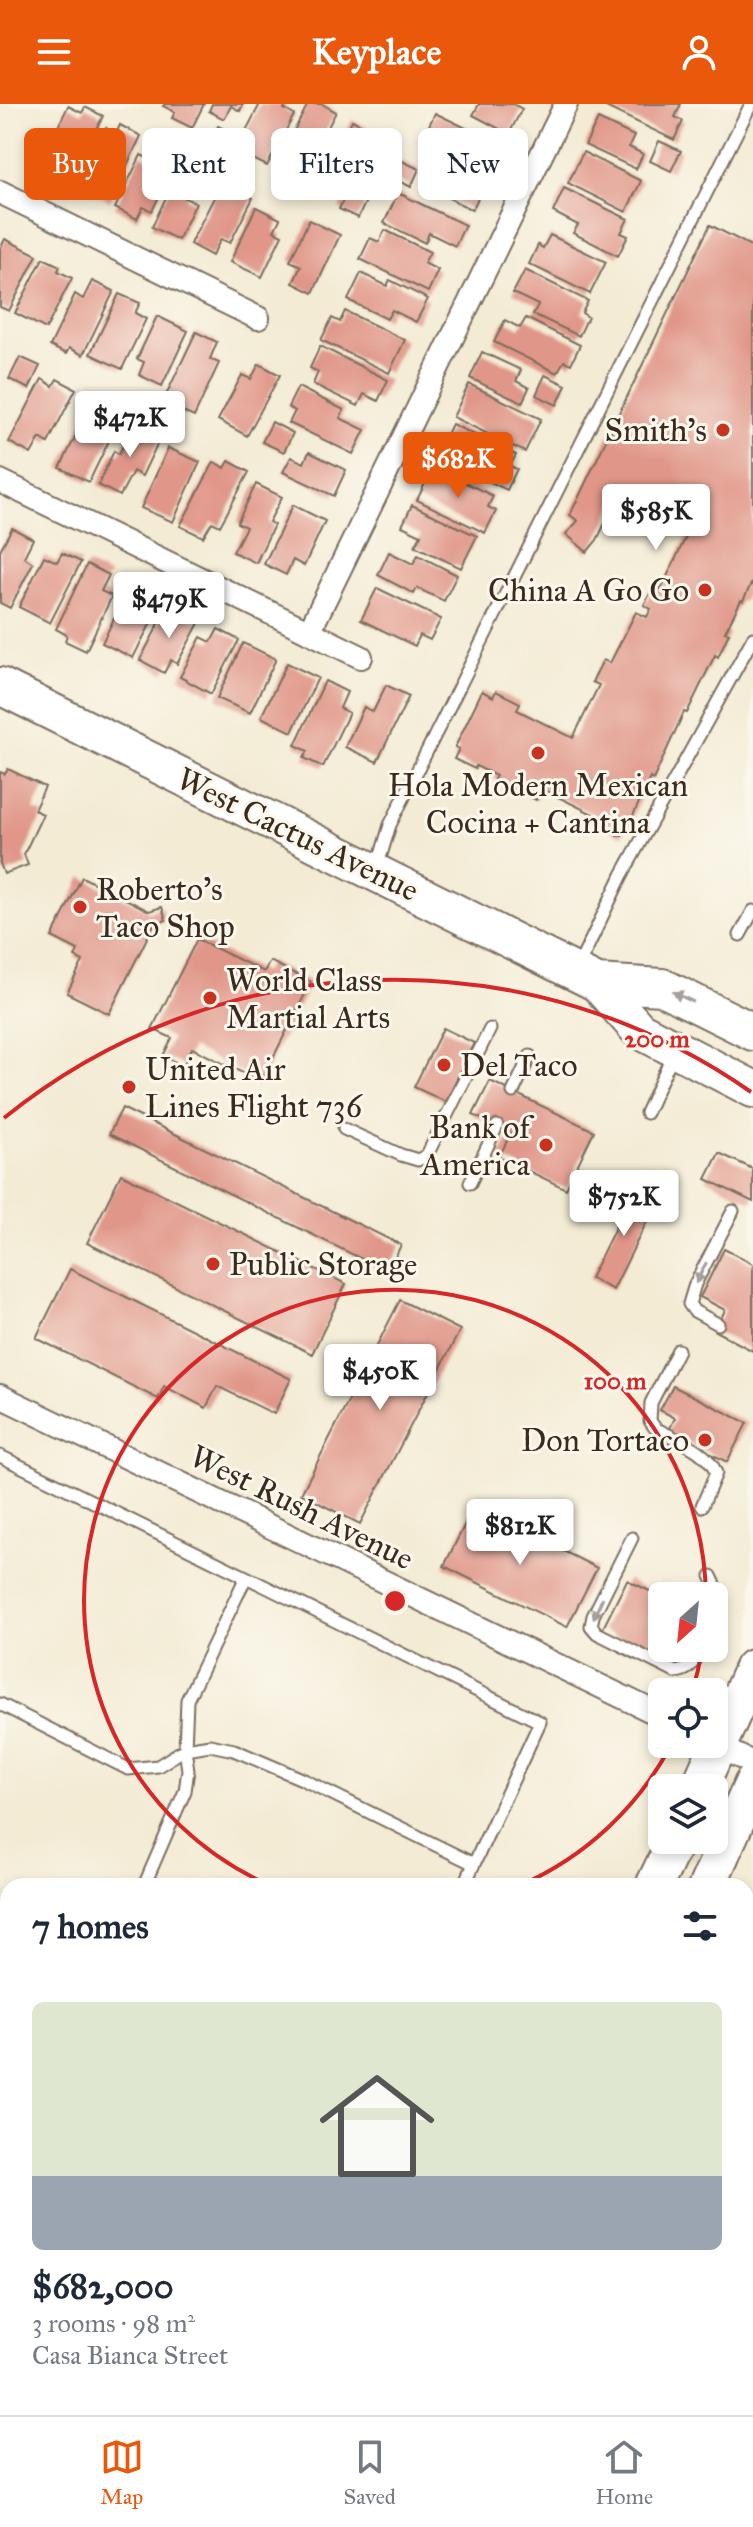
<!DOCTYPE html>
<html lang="en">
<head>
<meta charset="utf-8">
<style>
  :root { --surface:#fff; --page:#f2f2f3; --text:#1f2937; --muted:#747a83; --line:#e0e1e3; --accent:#ea580c }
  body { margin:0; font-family:"IM FELL Great Primer",serif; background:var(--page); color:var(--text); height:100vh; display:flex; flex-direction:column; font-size:30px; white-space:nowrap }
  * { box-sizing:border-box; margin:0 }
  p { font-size:26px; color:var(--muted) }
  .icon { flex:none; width:44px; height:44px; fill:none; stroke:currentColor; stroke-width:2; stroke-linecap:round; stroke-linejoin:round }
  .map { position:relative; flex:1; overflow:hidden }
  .panel { position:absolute; left:0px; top:1774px; width:754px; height:538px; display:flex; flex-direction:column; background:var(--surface); border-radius:24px 24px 0 0; box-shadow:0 4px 12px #0003 }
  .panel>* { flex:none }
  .guide { position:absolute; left:24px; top:24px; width:706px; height:72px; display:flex; gap:16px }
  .needle { width:52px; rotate:207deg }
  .tools { position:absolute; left:648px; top:1478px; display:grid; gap:16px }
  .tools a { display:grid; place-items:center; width:80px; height:80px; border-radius:12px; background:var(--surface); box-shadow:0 4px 12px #0003; font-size:40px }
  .price { position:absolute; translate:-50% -68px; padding:0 18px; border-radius:8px; background:#fff; color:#222; font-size:26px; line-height:52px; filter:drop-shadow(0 2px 4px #0008) }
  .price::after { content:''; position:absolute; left:50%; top:48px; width:24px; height:18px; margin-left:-12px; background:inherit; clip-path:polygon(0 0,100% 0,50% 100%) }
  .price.active { background:var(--accent); color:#fff }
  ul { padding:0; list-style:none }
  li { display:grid; align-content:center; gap:16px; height:424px; padding:0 32px }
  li+li { border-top:2px solid var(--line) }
  li span { display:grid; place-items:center; height:248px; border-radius:12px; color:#555 }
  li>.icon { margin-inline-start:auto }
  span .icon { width:144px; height:144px; fill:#fffc; stroke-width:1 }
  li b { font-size:34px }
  h2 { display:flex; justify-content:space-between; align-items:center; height:96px; padding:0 32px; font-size:34px }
  .chip { padding:0 28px; border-radius:12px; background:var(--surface); box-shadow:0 4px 12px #0003; font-size:28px; line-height:72px }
  .chip.active { background:var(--accent); color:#fff }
  header { display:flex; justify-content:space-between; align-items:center; height:104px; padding:0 32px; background:var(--accent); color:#fff; font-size:36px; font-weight:700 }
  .menu { display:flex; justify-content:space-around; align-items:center; height:112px; border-top:2px solid var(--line); background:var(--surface); font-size:22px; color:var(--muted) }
  .menu a { display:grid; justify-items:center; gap:4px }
  .menu .active { color:var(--accent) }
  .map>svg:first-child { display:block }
</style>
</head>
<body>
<header><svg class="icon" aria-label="menu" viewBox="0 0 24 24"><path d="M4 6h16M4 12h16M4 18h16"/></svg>Keyplace<svg class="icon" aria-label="person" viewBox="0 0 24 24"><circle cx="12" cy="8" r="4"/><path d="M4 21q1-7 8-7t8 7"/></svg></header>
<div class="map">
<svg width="753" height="2311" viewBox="0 0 753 2311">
  <rect width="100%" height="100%" fill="#fbf7ec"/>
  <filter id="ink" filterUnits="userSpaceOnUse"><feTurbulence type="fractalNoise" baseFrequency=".0125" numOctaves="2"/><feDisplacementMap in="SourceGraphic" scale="16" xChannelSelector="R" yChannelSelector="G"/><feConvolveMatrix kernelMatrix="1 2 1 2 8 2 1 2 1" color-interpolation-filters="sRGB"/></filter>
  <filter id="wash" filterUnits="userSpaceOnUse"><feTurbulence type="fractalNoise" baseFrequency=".006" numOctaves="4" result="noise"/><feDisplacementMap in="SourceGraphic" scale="32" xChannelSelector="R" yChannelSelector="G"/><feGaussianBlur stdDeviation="1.8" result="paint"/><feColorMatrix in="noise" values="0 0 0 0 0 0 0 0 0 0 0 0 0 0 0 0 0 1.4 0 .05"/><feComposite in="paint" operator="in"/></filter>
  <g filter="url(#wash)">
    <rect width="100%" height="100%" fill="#f3ebd4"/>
    <g id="blocks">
      <path fill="#e09688" d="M165,0H204L192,24L172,14L175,8L163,2Z
        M212,0H243L240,7L231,2L224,15L209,7Z
        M260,0H287L284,5L294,11L267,62L249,53L252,47L239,40Z
        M308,0H322L336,8L317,44L308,39L301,52L285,44Z
        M479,0H513L522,5L509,30L473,11Z
        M608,0H681L675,13L683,17L674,36L606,3Z
        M68,2L82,9L85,3L103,12L77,66L67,61L59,77L37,67Z
        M435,9L503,42L492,64L478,57L474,68L428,45L433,35L425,30Z
        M598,15L634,32L629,43L643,50L636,65L585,41Z
        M352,16L378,29L360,65L350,60L344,73L328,66Z
        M120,21L141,32L110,97L89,87L95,74L84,69L106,24L116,30Z
        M218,22L236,31L226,53L207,44Z
        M659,37L681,47L671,67L650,57Z
        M583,48L641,77L626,108L568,79Z
        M141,51L172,66L152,107L143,103L137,115L115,104Z
        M203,51L223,60L212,82L193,73Z
        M400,56L419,65L411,83L392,73Z
        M436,56L485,81L472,106L437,88L441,79L428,71Z
        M298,62L317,70L307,92L288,83Z
        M175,74L191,82L185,94L196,99L178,136L152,123Z
        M222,78L253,94L230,139L221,135L212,152L190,140Z
        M349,83L368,93L358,114L339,105Z
        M564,84L628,115L621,129L628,132L618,152L573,129L578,121L553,108Z
        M398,89L465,121L455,142L429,129L425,139L384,119Z
        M256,103L280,115L274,127L282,131L262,173L230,158Z
        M309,116L340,131L313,189L293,179L301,162L290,157Z
        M710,121L753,143V481L751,480L743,497L741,496L725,528L729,529L718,553L715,551L687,609L684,608L653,676L650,674L628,723L622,731H617L608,725L607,717L542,685L536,696L494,675L496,672L476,662L475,665L454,655L459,645L455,643L482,587L493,593L496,587L520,599L517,606L573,634L599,581L592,578L603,556L610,559L636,508L647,513L651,505L644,501L654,482L661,485L697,410L656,390L652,399L622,384L597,436L587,448L566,430L578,417L570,411Z
        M385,126L430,148L424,159L438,166L428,188L360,155L370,134L379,138Z
        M550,131L606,158L590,190L529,160L538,141L543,144Z
        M5,135L37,151L9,207L0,203V145Z
        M43,154L60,162L58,167L72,174L46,225L15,209Z
        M525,166L588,197L582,209L588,213L579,232L533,210L538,201L513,189Z
        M361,169L387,182L390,176L428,195L416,218L392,206L387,215L348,196Z
        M92,177L114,187L83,251L69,244L66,250L50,242L75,190L83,195Z
        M119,190L140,199L135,209L146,215L122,265L90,250Z
        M345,207L405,236L389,269L321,236L332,214L340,218Z
        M157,212L188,227L162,282L139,271L144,258L137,255Z
        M526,214L580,241L571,260L564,257L557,269L494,238L505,216L520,224Z
        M196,228L217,238L210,255L219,259L194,313L174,304L177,297L166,291Z
        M320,242L388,276L378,297L364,290L358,302L313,280L318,268L310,264Z
        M482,248L521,266L516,277L529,284L522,299L470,274Z
        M20,253L40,262L29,285L9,275Z
        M259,260L280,271L247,332L218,316L242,271L251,275Z
        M545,271L566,281L557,301L536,291Z
        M42,275L53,282L57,275L76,285L48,339L40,334L31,350L9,338Z
        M469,280L541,315L525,348L453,313Z
        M298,283L344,306L340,314L365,326L353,350L289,319L295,307L288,303Z
        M94,294L112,302L109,308L120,314L89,378L60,364Z
        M272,318L293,329L284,348L262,338Z
        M134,319L161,332L142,372L133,367L120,392L98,381L114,347L119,350Z
        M452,320L516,351L510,362L517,365L507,386L452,360L457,350L441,342Z
        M168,344L200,358L173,418L141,404Z
        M309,348L346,366L334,392L283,368L291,353L304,359Z
        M229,357L249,368L220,422L212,418L203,433L180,422L214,358L225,364Z
        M433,363L493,392L488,403L496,407L485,429L417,396Z
        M256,380L282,393L269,418L274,421L256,459L233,448L246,423L237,419Z
        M293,401L325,417L304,462L293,456L286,471L264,460Z
        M412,401L477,432L461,464L415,442L421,431L402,422Z
        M12,424L33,435L24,453L33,459L10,504L0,499V446Z
        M389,448L413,460L418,451L457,471L444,497L417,484L414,490L378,471Z
        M62,449L81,458L50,519L19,503L44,452L57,458Z
        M87,460L109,471L101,487L112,492L86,547L65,537L67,531L56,525Z
        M129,484L161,499L133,554L102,539Z
        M377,484L441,515L430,536L420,531L415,542L361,516Z
        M168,502L199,519L177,560L171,556L164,569L140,556Z
        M218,525L239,536L211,590L180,573L201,533L211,538Z
        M243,539L276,555L250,609L217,594Z
        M287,559L318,574L292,628L261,613Z
        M325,577L347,588L340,604L349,609L323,663L304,654L308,647L295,641Z
        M386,581L409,592L377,658L345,643L364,603L373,608Z
        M8,665L45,683L34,706L43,710L24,750L28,761L4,770L0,759V668L5,670Z
        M82,773L149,807L162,803L166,816L154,820L109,910L67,889L83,857L75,853L78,846L52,833Z
        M197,835L264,868L270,857L311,878L261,978L192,944L183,962L163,952L172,934L152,925Z
        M443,924L474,939L446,998L414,983Z
        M490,977L594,1027L566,1085L499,1053L511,1029L473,1011Z
        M122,1004L401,1141L388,1168L109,1030Z
        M719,1049L753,1065V1098L706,1075Z
        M121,1070L346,1180L312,1250L87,1139Z
        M636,1082L659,1093L613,1186L590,1174Z
        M724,1145L753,1160V1247L715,1227L725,1206L700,1193Z
        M70,1165L291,1275L274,1310L217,1282L206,1304L164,1282L158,1295L36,1234Z
        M400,1196L460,1226L360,1420L301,1390Z
        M673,1282L747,1319L727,1358L668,1328L675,1314L660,1306Z
        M474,1402L597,1464L567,1523L444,1462Z
        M627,1476L662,1493V1544H689L679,1564L602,1526Z
        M0,2100L8,2104V2124L0,2141Z
        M8,2192V2229L0,2225V2208Z
        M0,2257L8,2261V2304H94L108,2311H0Z
        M155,2304H208L223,2311H169Z"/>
    </g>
  </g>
  <g filter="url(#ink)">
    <use href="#blocks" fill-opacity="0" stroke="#7b6e5e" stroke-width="2"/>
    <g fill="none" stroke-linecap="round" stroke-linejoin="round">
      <defs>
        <path id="lane" d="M377,764L390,721L751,0
          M740,831L753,807
          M577,865L622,771L753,534
          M513,988L530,952
          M646,1009L674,948
          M344,1025L401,1051L418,1056L427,1051L490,925
          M470,1079L497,1022
          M718,1220L694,1207L689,1200L695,1180L733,1107
          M678,1246L651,1299L650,1317L655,1324C675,1335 708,1346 716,1369L702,1402
          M0,1352L246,1473
          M632,1434L593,1512L591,1522L597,1529L675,1568C691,1567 694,1557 701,1544
          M711,1472L721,1493L714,1518
          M0,1600L128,1665L158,1662L185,1645L187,1596L246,1473L540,1618L474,1760
          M144,1782L185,1687L188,1666L185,1645L210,1641L234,1646L302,1675L474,1760L464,1782
          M243,2304L257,2311"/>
        <path id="street" d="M0,88L258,214
          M0,377L361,553
          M309,528L566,0
          M0,1292L662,1612
          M712,1640L753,1659
          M746,1887L753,1891
          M746,2055L753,2059
          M711,2304L725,2311"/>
        <path id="secondary" d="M0,2016L8,2020
          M615,2304L628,2311"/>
        <path id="primary" d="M0,582L597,879L639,926L753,985
          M597,879L662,883L753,928
          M699,1684L753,1564
          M654,1782L676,1736
          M707,1782L753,1679
          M405,2311L409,2304
          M463,2311L466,2304"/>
      </defs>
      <use href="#lane" stroke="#7b6e5e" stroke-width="15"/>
      <use href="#street" stroke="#7b6e5e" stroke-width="26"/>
      <use href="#secondary" stroke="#7b6e5e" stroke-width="36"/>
      <use href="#primary" stroke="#7b6e5e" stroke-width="40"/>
      <use href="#lane" stroke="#fff" stroke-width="11"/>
      <use href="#street" stroke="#fff" stroke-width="22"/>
      <use href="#secondary" stroke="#fff" stroke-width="32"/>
      <use href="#primary" stroke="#fff" stroke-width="36"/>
    </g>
    <defs><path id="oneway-solid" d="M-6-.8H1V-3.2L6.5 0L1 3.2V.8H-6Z" transform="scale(2)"/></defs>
    <g fill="#a79f9a">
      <use href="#oneway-solid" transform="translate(683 893) rotate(-154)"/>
      <use href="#oneway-solid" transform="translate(701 1169) rotate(117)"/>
      <use href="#oneway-solid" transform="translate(598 1504) rotate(114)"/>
    </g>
  </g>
  <g fill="none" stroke="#d62828" stroke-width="4">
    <path d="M702 1546A311 311 0 0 1 692 1588M671 1641A311 311 0 0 1 521 1781M269 1781A311 311 0 1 1 706 1492"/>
    <path d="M4 1014A621 621 0 0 1 751 988"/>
  </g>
  <g fill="#c8321e" stroke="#fbf7ec" stroke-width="3">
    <circle cx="723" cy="326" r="8"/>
    <circle cx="705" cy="486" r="8"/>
    <circle cx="538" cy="649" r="8"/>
    <circle cx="80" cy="803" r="8"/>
    <circle cx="210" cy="894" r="8"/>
    <circle cx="444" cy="961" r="8"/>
    <circle cx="129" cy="983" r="8"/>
    <circle cx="546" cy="1041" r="8"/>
    <circle cx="213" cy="1160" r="8"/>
    <circle cx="705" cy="1336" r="8"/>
  </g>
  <g text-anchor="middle" stroke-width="6" stroke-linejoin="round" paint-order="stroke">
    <g font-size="32" fill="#3b2a1e" stroke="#fbf7ec" text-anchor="start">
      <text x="707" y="337" text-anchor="end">Smith's</text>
      <text x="689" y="497" text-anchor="end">China A Go Go</text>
      <text x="538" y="692" text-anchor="middle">Hola Modern Mexican<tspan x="538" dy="37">Cocina + Cantina</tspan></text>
      <text x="96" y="796">Roberto's<tspan x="96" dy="37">Taco Shop</tspan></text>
      <text x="226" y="887">World Class<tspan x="226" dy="37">Martial Arts</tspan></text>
      <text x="460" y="972">Del Taco</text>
      <text x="145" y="976">United Air<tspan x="145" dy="37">Lines Flight 736</tspan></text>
      <text x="530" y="1034" text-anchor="end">Bank of<tspan x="530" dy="37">America</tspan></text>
      <text x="229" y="1171">Public Storage</text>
      <text x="689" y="1347" text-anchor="end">Don Tortaco</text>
    </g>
    <g font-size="32" fill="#3b2a1e" stroke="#fbf7ec">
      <text transform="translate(298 730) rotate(26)" y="11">West Cactus Avenue</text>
      <text transform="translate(302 1403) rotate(26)" y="11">West Rush Avenue</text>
    </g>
  </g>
  <circle cx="395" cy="1497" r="12" fill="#d62828" stroke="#fbf7ec" stroke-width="4"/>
  <g font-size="24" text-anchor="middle" font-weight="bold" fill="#d62828" stroke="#fbf7ec" stroke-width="6" stroke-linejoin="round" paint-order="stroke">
    <text x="657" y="943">200 m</text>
    <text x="615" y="1285">100 m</text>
  </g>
</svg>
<div class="tools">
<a><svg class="needle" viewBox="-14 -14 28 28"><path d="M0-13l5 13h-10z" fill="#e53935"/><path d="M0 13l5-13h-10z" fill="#747a83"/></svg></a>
<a><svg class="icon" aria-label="locate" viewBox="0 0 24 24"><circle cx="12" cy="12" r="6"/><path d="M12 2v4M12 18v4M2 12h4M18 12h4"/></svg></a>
<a><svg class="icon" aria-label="layers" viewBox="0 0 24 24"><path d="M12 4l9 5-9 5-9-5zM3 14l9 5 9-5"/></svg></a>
</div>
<b class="price" style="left:130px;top:355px">$472K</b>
<b class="price active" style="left:458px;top:396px">$682K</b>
<b class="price" style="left:656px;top:448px">$585K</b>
<b class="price" style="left:169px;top:536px">$479K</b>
<b class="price" style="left:624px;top:1134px">$752K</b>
<b class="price" style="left:380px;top:1308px">$450K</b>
<b class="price" style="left:520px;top:1463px">$812K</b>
<div class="guide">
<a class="chip active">Buy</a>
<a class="chip">Rent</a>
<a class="chip">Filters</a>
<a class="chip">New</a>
</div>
<section class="panel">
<h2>7 homes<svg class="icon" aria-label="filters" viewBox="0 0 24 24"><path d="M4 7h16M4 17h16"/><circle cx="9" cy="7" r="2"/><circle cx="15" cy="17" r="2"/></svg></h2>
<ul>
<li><span style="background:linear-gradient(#dfe7d0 70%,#9aa5b1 0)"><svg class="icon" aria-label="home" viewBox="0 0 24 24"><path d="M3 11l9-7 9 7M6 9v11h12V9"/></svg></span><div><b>$682,000</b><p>3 rooms · 98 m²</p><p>Casa Bianca Street</p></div></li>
</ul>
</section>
</div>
<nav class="menu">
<a class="active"><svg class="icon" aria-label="map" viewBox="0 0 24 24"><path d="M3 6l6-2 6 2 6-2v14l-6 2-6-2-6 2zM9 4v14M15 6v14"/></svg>Map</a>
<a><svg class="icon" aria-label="saved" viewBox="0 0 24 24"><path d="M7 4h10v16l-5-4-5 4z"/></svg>Saved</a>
<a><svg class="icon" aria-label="home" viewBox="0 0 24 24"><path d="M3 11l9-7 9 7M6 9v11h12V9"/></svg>Home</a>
</nav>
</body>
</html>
